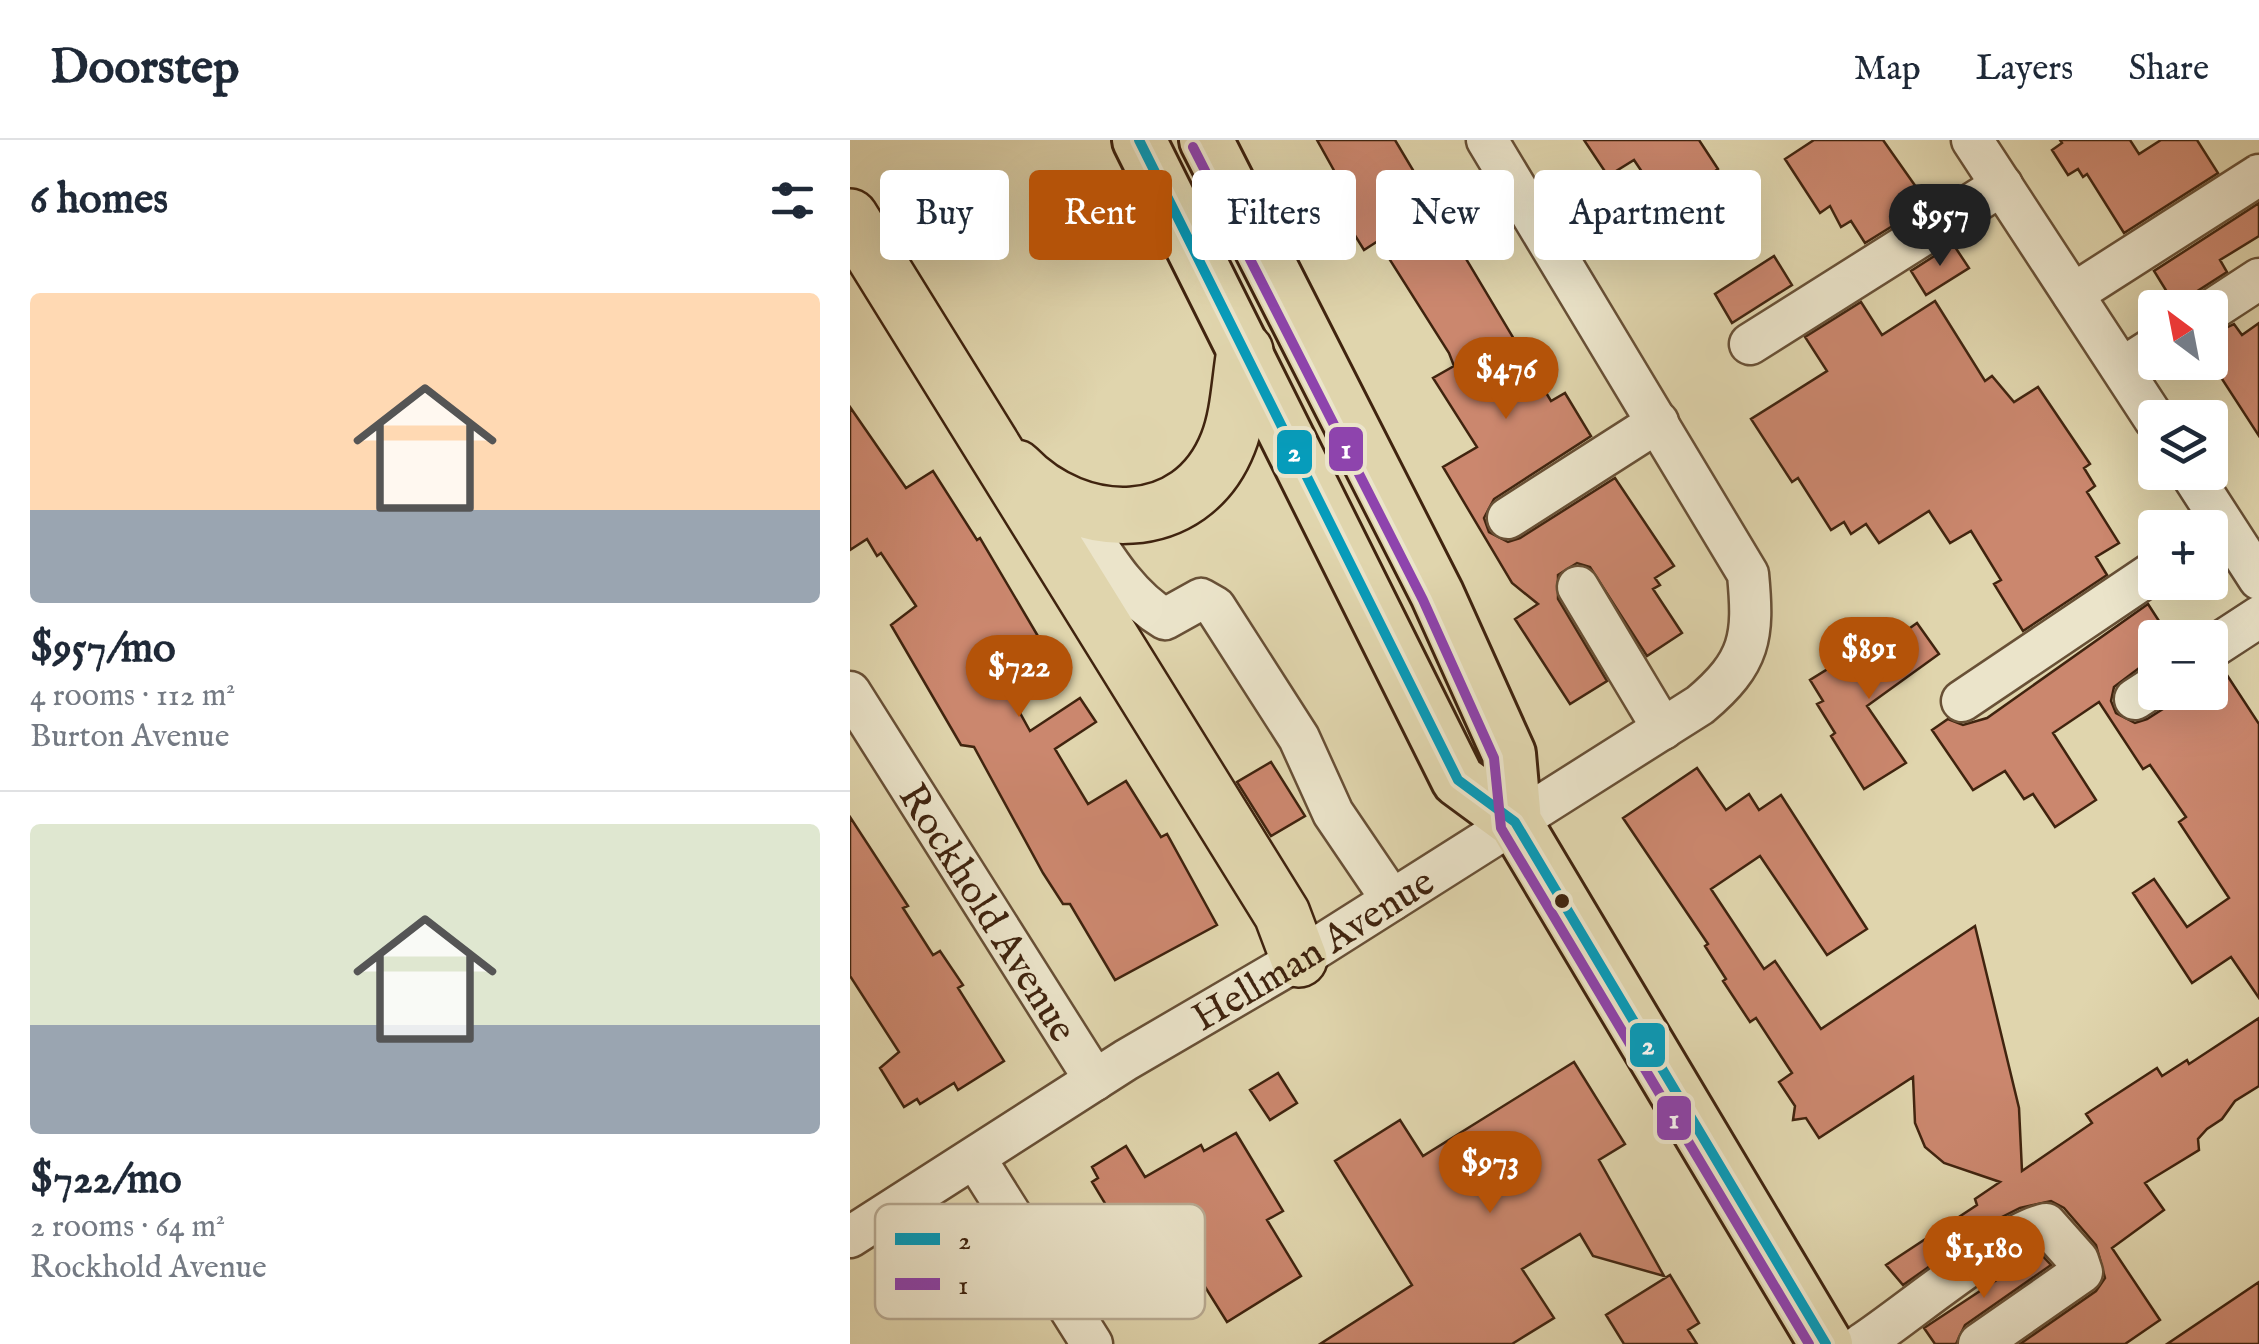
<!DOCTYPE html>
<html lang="en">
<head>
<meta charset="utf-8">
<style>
  :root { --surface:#fff; --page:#f2f2f3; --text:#1f2937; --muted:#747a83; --line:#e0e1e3; --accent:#b45309 }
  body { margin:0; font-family:"IM FELL English",serif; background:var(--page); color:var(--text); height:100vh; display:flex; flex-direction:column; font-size:38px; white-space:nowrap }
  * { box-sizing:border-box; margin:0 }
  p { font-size:32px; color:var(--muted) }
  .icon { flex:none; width:55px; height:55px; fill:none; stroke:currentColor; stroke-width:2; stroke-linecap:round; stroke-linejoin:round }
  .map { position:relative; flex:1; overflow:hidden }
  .drawer { display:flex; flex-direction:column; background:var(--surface); width:850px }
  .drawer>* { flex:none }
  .top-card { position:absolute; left:30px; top:30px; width:950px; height:90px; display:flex; gap:20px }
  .needle { width:65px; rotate:328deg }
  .buttons { position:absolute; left:1288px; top:150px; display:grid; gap:20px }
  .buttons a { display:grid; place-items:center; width:90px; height:90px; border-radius:10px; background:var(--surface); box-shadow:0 10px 40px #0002; font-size:50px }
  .price { position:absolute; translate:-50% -85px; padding:0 22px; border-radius:35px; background:var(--accent); color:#fff; font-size:32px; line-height:65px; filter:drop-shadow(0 2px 5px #0008) }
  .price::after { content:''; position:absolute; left:50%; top:60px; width:30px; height:22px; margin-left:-15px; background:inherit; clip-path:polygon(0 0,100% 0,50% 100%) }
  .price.selected { background:#222; color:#fff }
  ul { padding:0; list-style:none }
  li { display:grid; align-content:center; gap:20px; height:530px; padding:0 30px }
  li+li { border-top:2px solid var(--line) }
  li span { display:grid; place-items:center; height:310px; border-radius:10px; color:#555 }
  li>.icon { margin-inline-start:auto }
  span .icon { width:180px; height:180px; fill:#fffc; stroke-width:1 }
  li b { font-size:42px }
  h2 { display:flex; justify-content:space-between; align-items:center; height:120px; padding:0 30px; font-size:42px }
  .chip { padding:0 35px; border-radius:10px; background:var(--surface); box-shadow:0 10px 40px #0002; font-size:35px; line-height:90px }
  .chip.selected { background:var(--accent); color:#fff }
  header { display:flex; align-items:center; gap:60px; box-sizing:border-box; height:140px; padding:0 50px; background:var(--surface); border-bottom:2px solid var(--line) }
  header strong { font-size:48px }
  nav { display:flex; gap:55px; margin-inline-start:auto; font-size:35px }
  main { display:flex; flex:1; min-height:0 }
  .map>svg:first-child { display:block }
</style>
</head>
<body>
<header>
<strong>Doorstep</strong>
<nav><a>Map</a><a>Layers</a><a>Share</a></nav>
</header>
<main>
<section class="drawer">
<h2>6 homes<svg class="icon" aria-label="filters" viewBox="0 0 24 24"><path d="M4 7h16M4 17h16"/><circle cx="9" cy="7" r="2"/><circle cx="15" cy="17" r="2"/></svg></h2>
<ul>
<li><span style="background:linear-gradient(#ffd9b3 70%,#9aa5b1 0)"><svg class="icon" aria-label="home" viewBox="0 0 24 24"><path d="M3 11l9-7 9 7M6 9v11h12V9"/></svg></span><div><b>$957/mo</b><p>4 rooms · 112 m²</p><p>Burton Avenue</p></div></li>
<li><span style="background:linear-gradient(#dfe7d0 65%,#9aa5b1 0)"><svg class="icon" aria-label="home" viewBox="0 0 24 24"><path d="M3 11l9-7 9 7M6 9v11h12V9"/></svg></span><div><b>$722/mo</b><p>2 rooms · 64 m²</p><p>Rockhold Avenue</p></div></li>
</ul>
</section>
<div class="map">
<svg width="1409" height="1204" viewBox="0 0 1409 1204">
  <rect width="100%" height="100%" fill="#e0d5ad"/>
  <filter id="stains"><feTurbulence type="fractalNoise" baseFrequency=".002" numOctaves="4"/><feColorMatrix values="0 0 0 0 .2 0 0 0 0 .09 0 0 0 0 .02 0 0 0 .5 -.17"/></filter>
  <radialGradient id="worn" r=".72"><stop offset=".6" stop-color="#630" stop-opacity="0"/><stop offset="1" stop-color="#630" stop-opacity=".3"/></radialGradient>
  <path fill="#cb876e" stroke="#40240f" stroke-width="2.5" d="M467,0H545L701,261L715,253L741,296L644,359L634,378L639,392L658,402L670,398L765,338L824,426L805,438L810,445L803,449L832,493L797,516L740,427L727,423L708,435V459L757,541L720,564L665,479L688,464L662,443L593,327L627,307L583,238L604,226L599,213L528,101L514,110L483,60L496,52Z
    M734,0H849L868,29L815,66L784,20L758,36Z
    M964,0H1033L1078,64L1015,103L1001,81L991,87L980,66L970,73L935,19Z
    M1210,0H1280L1289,14L1311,0H1347L1368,33L1274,93L1237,34L1233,37L1228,29L1218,35L1202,10L1212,3Z
    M1409,63V96L1370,120L1377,132L1346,152L1337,167L1329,154L1322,160L1304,131Z
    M1103,104L1119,128L1076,155L1061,131Z
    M924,116L942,145L882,183L865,154Z
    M1085,161L1135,241L1142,236L1164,262L1188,247L1240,324L1234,328L1245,346L1237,352L1269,403L1246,417L1257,435L1173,491L1144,444L1151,440L1121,391L1100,403L1079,371L1029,403L1016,384L1001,394L994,382L981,390L948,338L942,342L901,279L977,231L955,197L1011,162L1032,195Z
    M1409,183V296L1361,222H1372L1360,204V195L1384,184L1392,195Z
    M0,267L56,348L83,331L127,400L130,398L192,503L148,533L180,591L230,558L246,582L205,609L238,664L276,641L311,697L317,694L367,785L265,840L220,764H213L193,733L124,607L111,605L41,485L66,466L31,413L27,416L17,399L0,410Z
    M1298,464L1320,498H1305V522L1292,526L1264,547L1261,561L1266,573L1285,583L1297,579L1319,565L1327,552H1360V533L1373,529L1409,584V858L1381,817L1342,843L1283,753L1304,739L1337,787L1379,758L1329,682L1336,677L1300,625L1293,629L1249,562L1203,593L1246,660L1205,687L1183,654L1174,659L1155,631L1123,650L1082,590L1098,579L1113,585L1137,578Z
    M1067,483L1089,514L1017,566L1056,623L1014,649L981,596L985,593L967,564L973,561L960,540L1002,514L1009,524Z
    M421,622L455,676L421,696L387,642Z
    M847,628L876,670L899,654L909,670L931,655L1017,789L977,815L910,716L861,749L914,829L925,821L971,889L1125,786L1169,968L1172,1031L1242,983L1236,974L1307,928L1312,936L1337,920L1339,924L1409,878V946L1385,961L1372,979L1357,989L1348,999L1349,1010L1295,1043L1314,1070L1262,1108L1310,1180L1275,1204H1170L1246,1151L1255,1138L1246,1105L1214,1068L1201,1061L1170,1068L1144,1081L1053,1145L1036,1125L1127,1065L1125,1059L1150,1042L1094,1023L1075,1007L1065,983L1063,937L969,998L956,978L943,980L945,966L929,942L942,933L906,878L900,882L873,841L876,839L855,806L858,804L773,678Z
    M0,677L58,766L53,768L83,815L90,811L113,845L108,848L154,921L108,950L104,943L70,964L67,959L54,967L30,928L49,912L0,836Z
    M724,922L775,1004L749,1020L814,1136L743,1116L730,1094L672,1129L704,1178L662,1204H470L562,1145L485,1021L550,980L573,1016Z
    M428,933L447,963L420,980L400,950Z
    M386,993L433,1071L417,1080L451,1136L377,1182L347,1134L342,1137L336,1127L305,1146L242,1042L248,1038L242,1027L276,1006L295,1037L351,1005L354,1011Z
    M1189,1112L1201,1125L1115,1185L1106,1204H1085L1074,1188Z
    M820,1135L849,1183L838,1190L847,1204H774L756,1175Z
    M1409,1142V1204H1317Z"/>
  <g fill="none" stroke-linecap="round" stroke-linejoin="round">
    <defs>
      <g id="minor">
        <path d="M1122,0L1305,280"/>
        <path d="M1223,154L1409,35"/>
        <path d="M1360,171L1409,139"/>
        <path d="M900,204L1152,45"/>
        <path d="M1272,228L1305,207"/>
        <path d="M1340,332L1409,439"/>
        <path d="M224,370C250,409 274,455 315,479L351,459L365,467L449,598L483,673L542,760"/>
        <path d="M658,378L808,282"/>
        <path d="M728,447L813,589"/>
        <path d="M1360,509L1409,477"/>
        <path id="s1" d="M0,552L245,940"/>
        <path d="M1285,559L1305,546"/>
        <path d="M1112,561L1305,431"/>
        <path d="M125,1018L242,1204"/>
        <path id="s2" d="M0,1097L276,920L449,819L850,565C901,522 904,497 898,434L637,0"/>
        <path d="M1012,1204C1055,1176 1154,1092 1196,1084L1228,1120L1232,1132L1129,1204"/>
      </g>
      <path id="major" d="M289,0L608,640L665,682L976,1204
        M356,0L587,454L659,614L665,682"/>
      <path id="highway" d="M0,77L432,774L449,819
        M166,328C228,393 341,397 378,303C389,276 390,240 395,211"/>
    </defs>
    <use href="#minor" stroke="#685036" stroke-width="45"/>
    <use href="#major" stroke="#40240f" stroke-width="58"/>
    <use href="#highway" stroke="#40240f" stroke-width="60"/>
    <use href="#minor" stroke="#ebe4ca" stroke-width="40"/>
    <use href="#major" stroke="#e0d5ad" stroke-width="52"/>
    <use href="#highway" stroke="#e0d5ad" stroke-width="55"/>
    <defs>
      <path id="bus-1" d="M289,0L608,640L665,682L976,1204"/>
      <path id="bus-2" d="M343,7L573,460L644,618L651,688L959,1204"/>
    </defs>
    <use href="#bus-1" stroke="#ebe4ca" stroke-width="18"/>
    <use href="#bus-2" stroke="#ebe4ca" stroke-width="18"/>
    <use href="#bus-1" stroke="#069cbb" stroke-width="10"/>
    <use href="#bus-2" stroke="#8e44ad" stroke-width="10"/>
  </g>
  <circle fill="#40240f" stroke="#ebe4ca" stroke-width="4" cx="712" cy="761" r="9"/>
  <g text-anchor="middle" stroke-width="8" stroke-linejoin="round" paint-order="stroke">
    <g font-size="40" fill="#40240f" stroke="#ebe4ca">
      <text dy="14" stroke="none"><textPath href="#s1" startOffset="260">Rockhold Avenue</textPath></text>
      <text dy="14" stroke="none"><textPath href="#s2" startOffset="545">Hellman Avenue</textPath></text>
    </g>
  </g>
  <rect x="25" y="1064" width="330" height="115" rx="15" fill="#ebe4ca" stroke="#b8aa92" stroke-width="2.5"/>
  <rect x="45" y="1093" width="45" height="12" fill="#069cbb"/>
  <rect x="45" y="1138" width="45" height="12" fill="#8e44ad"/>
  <g font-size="28" fill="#40240f">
    <text x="108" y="1109">2</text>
    <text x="108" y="1154">1</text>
  </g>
  <g stroke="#ebe4ca" stroke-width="4">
    <rect x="477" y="285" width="38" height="48" rx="10" fill="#8e44ad"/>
    <rect x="425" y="288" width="39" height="48" rx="10" fill="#069cbb"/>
    <rect x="778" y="881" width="39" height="48" rx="10" fill="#069cbb"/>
    <rect x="805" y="954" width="38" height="48" rx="10" fill="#8e44ad"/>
  </g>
  <g font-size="28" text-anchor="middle" font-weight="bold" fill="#fff">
    <text x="496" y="318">1</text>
    <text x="444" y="321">2</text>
    <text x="798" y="914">2</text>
    <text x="824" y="988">1</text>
  </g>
  <rect width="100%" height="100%" filter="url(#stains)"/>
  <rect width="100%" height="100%" fill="url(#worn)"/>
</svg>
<div class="buttons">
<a><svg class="needle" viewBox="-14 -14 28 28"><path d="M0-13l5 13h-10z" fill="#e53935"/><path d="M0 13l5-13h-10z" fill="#747a83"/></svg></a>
<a><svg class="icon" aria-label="layers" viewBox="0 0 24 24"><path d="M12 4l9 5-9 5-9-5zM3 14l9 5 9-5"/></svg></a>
<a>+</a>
<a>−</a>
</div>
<b class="price selected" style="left:1090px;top:129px">$957</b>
<b class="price" style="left:656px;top:282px">$476</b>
<b class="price" style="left:1019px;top:562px">$891</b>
<b class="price" style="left:169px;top:580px">$722</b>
<b class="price" style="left:640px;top:1076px">$973</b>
<b class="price" style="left:1134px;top:1161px">$1,180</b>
<div class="top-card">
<a class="chip">Buy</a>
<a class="chip selected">Rent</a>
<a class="chip">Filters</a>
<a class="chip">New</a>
<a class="chip">Apartment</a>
</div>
</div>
</main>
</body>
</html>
